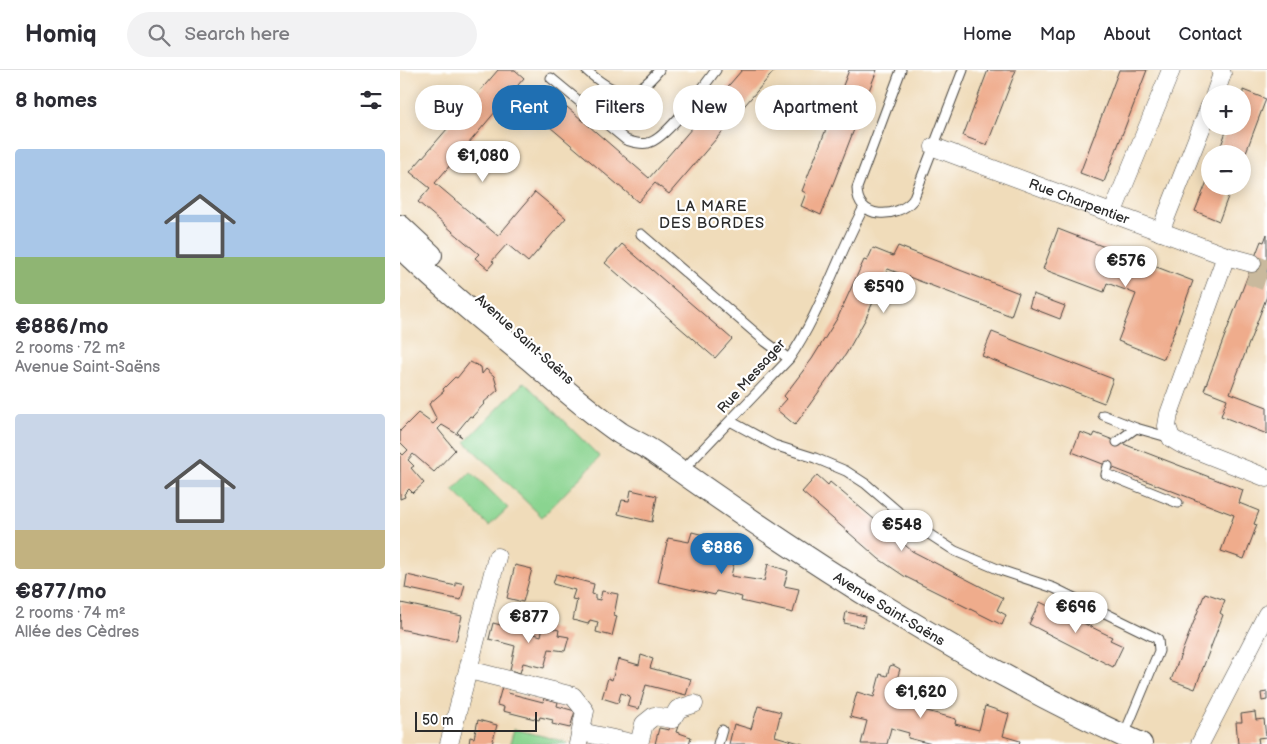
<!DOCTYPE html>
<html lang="en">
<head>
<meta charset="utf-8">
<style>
  :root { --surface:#fff; --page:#f2f2f3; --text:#2b2b33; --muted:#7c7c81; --line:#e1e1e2; --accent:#1f6fb2 }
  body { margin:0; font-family:"Balsamiq Sans",sans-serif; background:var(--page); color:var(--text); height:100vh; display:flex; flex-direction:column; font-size:19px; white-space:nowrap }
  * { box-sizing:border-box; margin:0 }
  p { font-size:16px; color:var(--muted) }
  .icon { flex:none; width:28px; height:28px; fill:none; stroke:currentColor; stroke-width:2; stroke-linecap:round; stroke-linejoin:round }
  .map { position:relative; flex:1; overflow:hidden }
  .side { display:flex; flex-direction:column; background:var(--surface); width:400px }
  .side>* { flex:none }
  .hud { position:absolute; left:15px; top:15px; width:475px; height:45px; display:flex; gap:10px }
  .buttons { position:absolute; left:801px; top:15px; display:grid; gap:10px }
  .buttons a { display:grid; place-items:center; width:50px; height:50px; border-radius:50%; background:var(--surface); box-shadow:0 2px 12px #0003; font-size:25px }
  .scale { position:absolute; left:15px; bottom:12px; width:122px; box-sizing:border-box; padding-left:5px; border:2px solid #2b2b2b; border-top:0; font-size:14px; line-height:18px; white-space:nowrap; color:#2b2b2b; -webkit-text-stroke:4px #fff; paint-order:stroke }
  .price { position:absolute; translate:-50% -42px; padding:0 11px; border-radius:18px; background:#fff; color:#222; font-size:16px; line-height:32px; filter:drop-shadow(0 1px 2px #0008) }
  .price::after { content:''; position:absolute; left:50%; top:30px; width:15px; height:11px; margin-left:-8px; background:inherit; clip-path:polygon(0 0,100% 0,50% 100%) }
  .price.on { background:var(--accent); color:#fff }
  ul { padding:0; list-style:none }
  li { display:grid; align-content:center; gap:10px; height:265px; padding:0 15px }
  li span { display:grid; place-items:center; height:155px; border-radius:5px; color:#555 }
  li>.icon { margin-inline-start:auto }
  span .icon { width:90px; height:90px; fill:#fffc; stroke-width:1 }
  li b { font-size:21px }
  h2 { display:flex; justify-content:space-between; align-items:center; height:60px; padding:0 15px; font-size:21px }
  .chip { padding:0 18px; border-radius:22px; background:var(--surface); box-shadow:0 2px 12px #0003; font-size:18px; line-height:45px }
  .chip.on { background:var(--accent); color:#fff }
  header { display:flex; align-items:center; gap:30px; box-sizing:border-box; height:70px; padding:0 25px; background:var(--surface); border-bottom:1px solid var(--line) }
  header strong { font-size:24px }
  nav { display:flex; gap:28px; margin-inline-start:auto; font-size:18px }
  .search { width:350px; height:45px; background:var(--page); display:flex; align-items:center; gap:12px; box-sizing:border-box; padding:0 18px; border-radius:28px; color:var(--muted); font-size:19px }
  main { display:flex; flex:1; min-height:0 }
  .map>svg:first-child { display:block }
</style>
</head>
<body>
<header>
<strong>Homiq</strong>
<div class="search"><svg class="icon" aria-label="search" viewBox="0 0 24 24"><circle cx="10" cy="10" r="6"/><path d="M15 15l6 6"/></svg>Search here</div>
<nav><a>Home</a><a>Map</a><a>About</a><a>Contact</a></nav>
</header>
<main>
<section class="side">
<h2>8 homes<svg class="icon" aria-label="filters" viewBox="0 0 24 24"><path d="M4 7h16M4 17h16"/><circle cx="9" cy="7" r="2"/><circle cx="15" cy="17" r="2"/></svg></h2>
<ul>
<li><span style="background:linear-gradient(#a9c7e8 70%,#8fb573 0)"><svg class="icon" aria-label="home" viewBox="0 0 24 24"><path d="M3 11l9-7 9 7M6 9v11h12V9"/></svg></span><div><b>€886/mo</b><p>2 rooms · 72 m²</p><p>Avenue Saint-Saëns</p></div></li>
<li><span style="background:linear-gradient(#c9d6e8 75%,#c2b280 0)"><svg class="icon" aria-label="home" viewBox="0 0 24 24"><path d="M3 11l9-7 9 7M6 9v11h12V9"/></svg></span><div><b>€877/mo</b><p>2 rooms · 74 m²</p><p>Allée des Cèdres</p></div></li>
</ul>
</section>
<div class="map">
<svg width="867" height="674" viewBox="0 0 867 674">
  <rect width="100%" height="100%" fill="#fff"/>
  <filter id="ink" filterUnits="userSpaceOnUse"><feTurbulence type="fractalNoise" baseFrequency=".02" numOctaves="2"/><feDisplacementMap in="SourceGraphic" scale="10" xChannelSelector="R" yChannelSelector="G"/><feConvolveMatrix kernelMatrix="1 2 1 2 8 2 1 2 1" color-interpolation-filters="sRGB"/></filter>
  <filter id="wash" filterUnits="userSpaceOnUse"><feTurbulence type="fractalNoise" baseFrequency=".0096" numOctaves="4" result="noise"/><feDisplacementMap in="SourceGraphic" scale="20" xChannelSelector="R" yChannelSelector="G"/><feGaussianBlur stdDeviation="1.12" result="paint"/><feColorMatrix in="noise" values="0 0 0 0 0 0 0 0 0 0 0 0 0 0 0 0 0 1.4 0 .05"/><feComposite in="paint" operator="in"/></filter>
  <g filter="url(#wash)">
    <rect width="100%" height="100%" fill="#f0dcba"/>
    <path fill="#8ad490" stroke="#5a805e" d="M124,312L200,387L142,447L65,372Z
      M71,402L108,438L89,456L53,420Z
      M114,659L167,672V674H110Z"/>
    <g id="blocks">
      <path fill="#efac8c" d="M98,0H115L124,8L35,113L98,166L135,122L166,148L128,192L107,174L92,191L94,192L88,199L75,188L79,184L18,132L30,118L10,102Z
        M342,0H375L269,124L255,113L238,132L150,57L167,37L249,108Z
        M449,0H477L421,145L401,136L406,123L402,121Z
        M588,0H616L587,75L563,66Z
        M719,0H747L704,112L680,103Z
        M843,20L866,29L843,90L842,84H818L828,56H842Z
        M810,104V116H832L819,151L795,141Z
        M658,159L793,211L764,289L718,271L736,224L707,213L704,222L643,199Z
        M867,164V226L830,323L867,337V364L821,346L827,329L804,320L861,171L864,172Z
        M222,174L332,269L315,288L205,193Z
        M498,176L619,223L611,246L488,199L465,250L446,284L395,355L377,340L387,329L384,326L412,289L438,247L464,190L467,191L473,178L493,186Z
        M633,224L665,236L660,249L629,237Z
        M592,262L713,309L704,333L582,286Z
        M70,292L81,297L82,304L86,299L94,306L98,320L83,333L84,334L72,347L70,346L57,362L62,367L42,355L38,359L55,380L34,402L13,384L8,390L14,396L11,398L24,413L13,423L9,419L4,424L5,427L0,429V382L3,385L8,380L0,372V361L18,343L33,354L37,350L29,334L44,321L43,319L55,307L57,308Z
        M680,362L693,367L695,363L843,420L839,433L859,441L854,454L857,455L844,489L821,481L834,445L672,382Z
        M417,405L428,415L430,412L512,481L603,528L597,540L606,545L602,555L504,506L479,489L402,422Z
        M231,420L257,426L252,452L218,444L222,430L229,431Z
        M292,462L308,466L306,476L336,483L331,506L364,511L368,494L388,501L384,516L399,519L393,543L341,531L342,527L316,521L315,525L258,512L268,468L289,472Z
        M115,495L132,499L123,532L107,528Z
        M156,504L194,514L192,524L195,525V529L200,530L202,521L218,524L214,545L217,546L212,566L196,562L198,552L190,550L188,554L173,550L177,530L172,529L175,520L153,514Z
        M7,505L56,516V512L65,514L61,530L5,518Z
        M805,523L825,530L820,543L823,545L795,619L771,610Z
        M640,532L712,567L710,570L723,576L713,597L629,554Z
        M1,533L62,546L56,571L0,559Z
        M446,542L465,546L463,557L444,553Z
        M122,550L133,553L131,563L141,566L143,556L159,560L158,565L169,567L165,581L149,579L144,598L123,593L120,603L110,600L115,576L89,569L93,553L120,560Z
        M241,585L253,589L250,598L291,609L286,625L246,615L239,639L227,636L230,626L221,623L218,633L202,628L208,608L212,610L218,589L239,595Z
        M493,595L500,599L497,609L504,611L498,633L556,649L555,654L579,660L585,636L609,644L603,666L620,671L619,674H532L508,668L509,663L491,658L487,674H461L467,651L450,647L457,622L474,627L480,604L487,606L490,596Z
        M102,617L109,619L108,623L143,632L144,628L158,632L157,636L175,641L170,658L152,654L153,650L140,647L139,650L103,641L104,637L97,635Z
        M867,622V630L862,631L861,623Z
        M358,636L381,642L375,666L403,674H329L334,654L351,659Z
        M855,642L856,650L864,649L866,667L858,668L859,674H838L836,652H842L841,644Z
        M78,650L97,655L92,674H69L70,667L74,668Z
        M270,655L278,656L276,662L291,667L289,674H255L259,658L269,660Z"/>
    </g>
  </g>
  <g filter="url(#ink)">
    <use href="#blocks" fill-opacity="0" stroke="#494640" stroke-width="1"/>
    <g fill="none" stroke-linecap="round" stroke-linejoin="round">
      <path stroke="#c9b99d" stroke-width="18" stroke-dasharray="18 9" stroke-linecap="butt" d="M852,193L867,199
        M848,205L867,212"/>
      <defs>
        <path id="service" d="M186,0C214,25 233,33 259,0
          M501,0L457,118C457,150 497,149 513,130L563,0
          M151,8L226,70C233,72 240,75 248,73C267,69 303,17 316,0
          M241,164L366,272L389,289
          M703,345L736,358L771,368
          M330,351L374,375L415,388L446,401L466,414L509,451L555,481L600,500L654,518L758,569L759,581L724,665
          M717,372L736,358
          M708,396L706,404L778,433
          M281,402L389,289C421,242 437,187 464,137
          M318,674L322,660"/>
        <g id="minor">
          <path d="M815,24L822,4L820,0"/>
          <path id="s1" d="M534,77L826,186L769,344L767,356L771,368L781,374L867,408"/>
          <path d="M712,144L771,0"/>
          <path d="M760,162L810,36"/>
          <path d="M826,186L852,193"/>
          <path d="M69,600L173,626L185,641L178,674"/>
          <path d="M181,662L237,674"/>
          <path d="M49,674L97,487"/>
          <path d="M239,674L244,654L254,646L272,649L278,639L294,634"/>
          <path d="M800,674L867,544"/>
        </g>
        <g id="tertiary">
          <path d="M0,156L31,185"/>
          <path id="s2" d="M0,177C41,217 85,253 129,289C158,314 188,341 220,363C231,370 244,375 255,383C409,493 568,595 741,674"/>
        </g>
      </defs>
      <use href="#service" stroke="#494640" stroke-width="11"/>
      <use href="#minor" stroke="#494640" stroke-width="19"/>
      <use href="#tertiary" stroke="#494640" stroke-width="24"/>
      <use href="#service" stroke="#fff" stroke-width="9"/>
      <use href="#minor" stroke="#fff" stroke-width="18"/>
      <use href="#tertiary" stroke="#fff" stroke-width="22"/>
    </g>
  </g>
  <g text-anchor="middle" stroke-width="4.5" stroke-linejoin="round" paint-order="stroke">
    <g font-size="14" fill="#2b2b2b" stroke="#fff">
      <text dy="5" stroke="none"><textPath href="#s1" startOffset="155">Rue Charpentier</textPath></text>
      <text transform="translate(125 269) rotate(42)" y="5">Avenue Saint-Saëns</text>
      <text transform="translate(351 306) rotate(-48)" y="5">Rue Messager</text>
      <text dy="5" stroke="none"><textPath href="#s2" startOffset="610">Avenue Saint-Saëns</textPath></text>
    </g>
    <g font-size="15" letter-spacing="1" fill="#2b2b2b" stroke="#fff">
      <text x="312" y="141">LA MARE<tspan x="312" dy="17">DES BORDES</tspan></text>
    </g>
  </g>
</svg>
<div class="buttons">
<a>+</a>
<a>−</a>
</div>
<div class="scale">50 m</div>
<b class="price" style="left:83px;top:113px">€1,080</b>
<b class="price" style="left:726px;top:218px">€576</b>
<b class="price" style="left:484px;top:244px">€590</b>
<b class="price" style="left:502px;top:482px">€548</b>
<b class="price on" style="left:322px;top:505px">€886</b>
<b class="price" style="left:676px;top:564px">€696</b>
<b class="price" style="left:129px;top:574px">€877</b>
<b class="price" style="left:521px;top:649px">€1,620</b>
<div class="hud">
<a class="chip">Buy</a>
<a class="chip on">Rent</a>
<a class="chip">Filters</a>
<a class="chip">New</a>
<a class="chip">Apartment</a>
</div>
</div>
</main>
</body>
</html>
